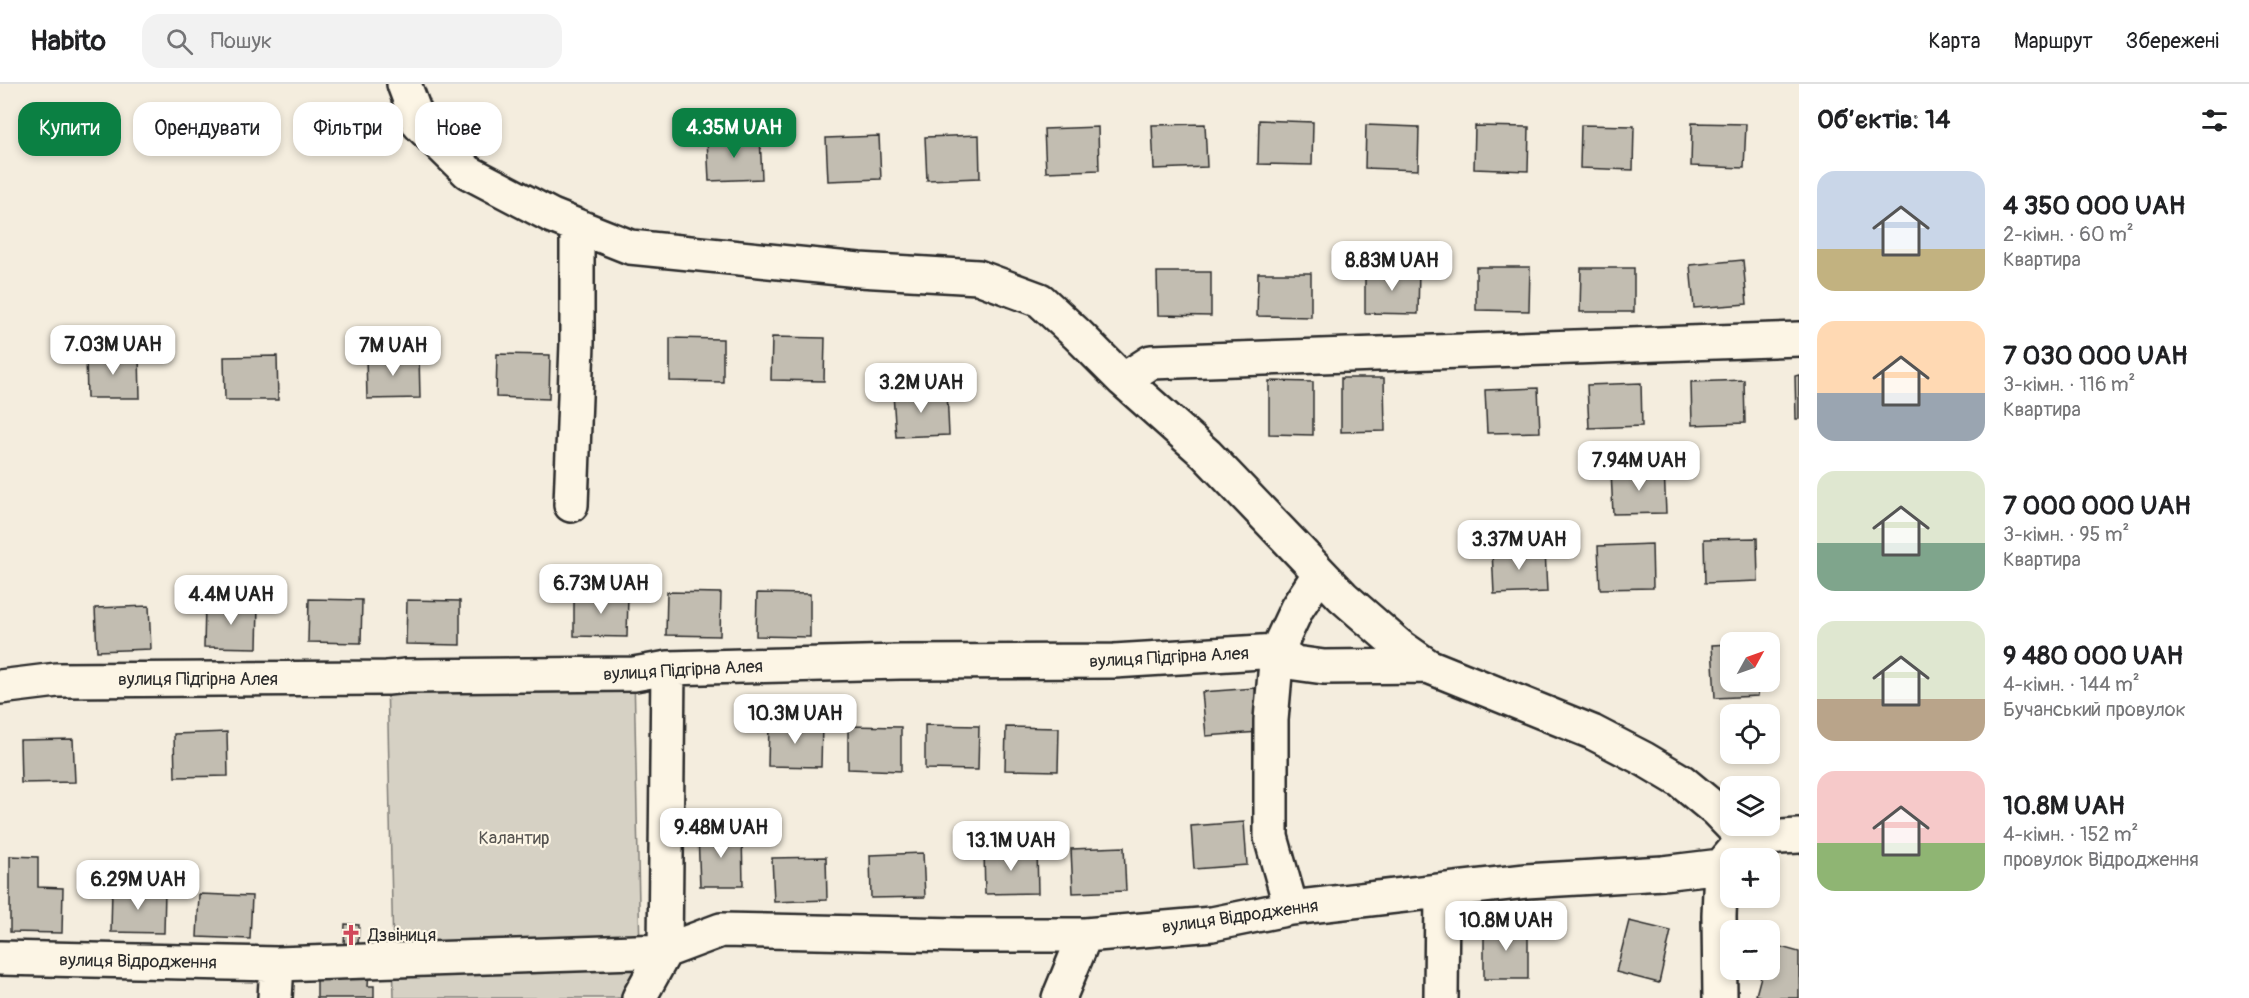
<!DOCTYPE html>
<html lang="uk">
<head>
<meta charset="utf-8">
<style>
  :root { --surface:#fff; --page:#f2f2f2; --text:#202124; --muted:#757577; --line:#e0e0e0; --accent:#0b8043 }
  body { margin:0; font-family:Pangolin,sans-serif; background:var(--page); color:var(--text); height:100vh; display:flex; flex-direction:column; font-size:22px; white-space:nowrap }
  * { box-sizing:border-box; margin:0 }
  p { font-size:20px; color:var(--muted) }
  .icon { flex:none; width:33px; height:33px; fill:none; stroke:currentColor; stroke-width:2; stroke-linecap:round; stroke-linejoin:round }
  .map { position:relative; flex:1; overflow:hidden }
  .drawer { display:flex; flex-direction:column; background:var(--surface); width:450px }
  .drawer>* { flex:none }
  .hud { position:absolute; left:18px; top:18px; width:570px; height:54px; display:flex; gap:12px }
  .needle { width:39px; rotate:50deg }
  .tools { position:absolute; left:1720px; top:548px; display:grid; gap:12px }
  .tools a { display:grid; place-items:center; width:60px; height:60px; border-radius:12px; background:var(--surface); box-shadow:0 3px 9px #0003; font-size:30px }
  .price { position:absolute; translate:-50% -51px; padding:0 14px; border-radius:12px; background:#fff; color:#222; font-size:20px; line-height:39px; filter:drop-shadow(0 2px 3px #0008) }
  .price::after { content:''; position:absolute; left:50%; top:36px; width:18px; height:14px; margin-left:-9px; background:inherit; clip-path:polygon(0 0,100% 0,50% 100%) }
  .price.selected { background:var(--accent); color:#fff }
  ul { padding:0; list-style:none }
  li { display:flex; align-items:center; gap:18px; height:150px; padding:0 18px }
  li span { display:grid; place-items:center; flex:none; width:168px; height:120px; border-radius:18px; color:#555 }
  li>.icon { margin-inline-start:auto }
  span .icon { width:72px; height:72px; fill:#fffc; stroke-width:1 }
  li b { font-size:26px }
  h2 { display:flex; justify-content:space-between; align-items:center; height:72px; padding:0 18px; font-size:26px }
  .pill { padding:0 21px; border-radius:18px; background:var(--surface); box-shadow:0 3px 9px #0003; font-size:21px; line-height:54px }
  .pill.selected { background:var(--accent); color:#fff }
  header { display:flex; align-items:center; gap:36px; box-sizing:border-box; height:84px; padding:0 30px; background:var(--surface); border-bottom:2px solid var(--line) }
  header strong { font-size:28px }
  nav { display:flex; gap:33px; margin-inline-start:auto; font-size:21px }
  .search { width:420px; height:54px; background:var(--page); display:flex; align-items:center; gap:15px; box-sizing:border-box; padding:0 21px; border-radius:18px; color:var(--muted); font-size:22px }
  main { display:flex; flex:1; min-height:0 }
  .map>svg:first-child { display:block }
</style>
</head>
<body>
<header>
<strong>Habito</strong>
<div class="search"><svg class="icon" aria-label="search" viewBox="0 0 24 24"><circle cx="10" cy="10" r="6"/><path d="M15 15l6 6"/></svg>Пошук</div>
<nav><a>Карта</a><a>Маршрут</a><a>Збережені</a></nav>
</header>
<main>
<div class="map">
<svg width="1799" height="914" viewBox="0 0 1799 914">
  <rect width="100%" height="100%" fill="#f4edde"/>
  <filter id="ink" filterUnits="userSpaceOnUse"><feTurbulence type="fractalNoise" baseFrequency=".0167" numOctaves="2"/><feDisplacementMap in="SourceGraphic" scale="12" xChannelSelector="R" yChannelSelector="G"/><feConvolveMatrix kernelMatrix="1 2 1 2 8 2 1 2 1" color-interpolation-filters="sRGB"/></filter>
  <g filter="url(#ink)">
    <path fill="#d6d1c4" stroke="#807e78" stroke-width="1.5" d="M634,590L641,914H394L387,594Z"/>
    <path fill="#c2bdb1" stroke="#2b2b2b" stroke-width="1.5" d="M1259,36L1313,38L1312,81L1258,80Z
      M1692,39L1746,40L1744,84L1691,82Z
      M1205,40L1207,83L1154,85L1152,41Z
      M1366,41L1419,43L1418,86L1365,84Z
      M1581,41L1634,42L1633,86L1580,84Z
      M1475,42L1529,43L1528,87L1474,85Z
      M1098,43L1099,86L1046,88L1044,45Z
      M979,51L980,94L927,96L925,53Z
      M760,52L762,95L709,97L707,54Z
      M879,52L881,95L828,97L826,54Z
      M1743,176L1747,220L1694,224L1690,181Z
      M1476,183H1530L1529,227L1476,226Z
      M1581,184H1634V228H1580Z
      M1365,186H1419L1418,230L1365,229Z
      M1157,188H1211V232L1158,231Z
      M1258,189H1311V233L1257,232Z
      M772,253L825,254L824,297L771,296Z
      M670,254L723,255V298L670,297Z
      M497,270L550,271L549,315L496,313Z
      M86,271H139L140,314H87Z
      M419,271L420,314L367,315L366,272Z
      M277,272L278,316H225L224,273Z
      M1799,291V335H1796L1795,292Z
      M1341,294H1384L1385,347L1341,348Z
      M1744,296L1745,339L1692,341L1691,298Z
      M1269,297L1313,298V351L1269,350Z
      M1641,299L1642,342L1589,344L1587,301Z
      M1538,304L1540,348L1487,349L1485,306Z
      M947,307L949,351L896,353L893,310Z
      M1664,385L1666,429L1613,430L1611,387Z
      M1757,454L1758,497L1705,499L1704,455Z
      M1652,460L1653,504L1600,505L1598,462Z
      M1545,465L1547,508L1494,510L1492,466Z
      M667,508L721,509L720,552L666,551Z
      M574,509L628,510L627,553L574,552Z
      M757,509L810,510V553L756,552Z
      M309,515L362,516L361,559L308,558Z
      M407,516L460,517V561L406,560Z
      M205,520L258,521L257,564L204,563Z
      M149,522L151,565L97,567L95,524Z
      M1731,560V597H1757L1758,612L1715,614L1712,561Z
      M1255,604L1259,648L1206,652L1202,608Z
      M769,639L822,640L821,683L768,682Z
      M925,641L979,642L978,686L925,685Z
      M848,642L901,643V687L848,685Z
      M1006,643L1059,644L1058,687L1005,686Z
      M227,648L228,692L175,693L174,650Z
      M73,655L75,698L21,699L20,656Z
      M1244,738L1247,781L1194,785L1191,742Z
      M742,748L743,802H700L698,749Z
      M1124,763L1126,807L1073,809L1071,765Z
      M1037,765L1038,809L985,810L984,767Z
      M923,769L925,813L871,814L870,771Z
      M10,772L38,773V803L63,804L62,849L10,848Z
      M826,773L827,816L774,818L772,774Z
      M112,804L165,806L164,849L111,848Z
      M199,810L252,812L250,855L197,853Z
      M1629,837L1671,847L1659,899L1616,888Z
      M345,840L359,841L358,861L344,860Z
      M1484,841L1528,842V895H1484Z
      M1770,860L1799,868V914H1766L1756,911L1763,885H1770Z
      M317,884L369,886L368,902H374V914H317Z"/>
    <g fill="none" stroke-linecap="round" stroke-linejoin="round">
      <defs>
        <path id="minor" d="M404,0L419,40L468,88L552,132L630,163L859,186L978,193L1040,216L1078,251L1123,296L1206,370L1343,513L1398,561L1428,582L1592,648L1644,675L1681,697L1716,726L1744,755L1799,752
          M1123,296L1151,278L1799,255
          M571,421L577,259V142
          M0,603L57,596L387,594L406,592L634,590L668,584L900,578L1114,577L1277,567L1297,524L1320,489
          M1291,824L1271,753V636L1277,567L1295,579L1324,583L1428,582
          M0,874L277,880L665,867L721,846L958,851H1085L1212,840L1291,824L1526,797L1663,789L1721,782L1744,755
          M275,914L277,880
          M639,914L665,867L668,584
          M1059,914L1085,851
          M1441,914L1442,807
          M1720,914L1719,832L1721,782"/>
      </defs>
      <use href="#minor" stroke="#2b2b2b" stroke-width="38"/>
      <use href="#minor" stroke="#fcf5e5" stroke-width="33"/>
    </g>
  </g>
  <defs>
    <symbol id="church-bare" viewBox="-9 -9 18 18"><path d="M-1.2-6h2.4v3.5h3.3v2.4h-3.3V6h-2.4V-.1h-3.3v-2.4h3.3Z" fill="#d1495b" stroke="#fcf5e5" stroke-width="2.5" paint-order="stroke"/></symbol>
  </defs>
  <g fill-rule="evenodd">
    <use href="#church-bare" x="336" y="836" width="30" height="30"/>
  </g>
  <g text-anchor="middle" stroke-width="4.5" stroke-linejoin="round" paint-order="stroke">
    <g font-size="18" fill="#2b2b2b" stroke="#fcf5e5">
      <text transform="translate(1169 573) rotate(-3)" y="6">вулиця Підгірна Алея</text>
      <text transform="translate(683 586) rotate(-3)" y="6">вулиця Підгірна Алея</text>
      <text x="198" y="601">вулиця Підгірна Алея</text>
      <text transform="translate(1240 832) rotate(-8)" y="6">вулиця Відродження</text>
      <text transform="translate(138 877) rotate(1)" y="6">вулиця Відродження</text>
    </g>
    <g font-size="18" fill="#565451" stroke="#fcf5e5">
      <text x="514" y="760">Калантир</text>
    </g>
    <g font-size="18" fill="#2b2b2b" stroke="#fcf5e5" text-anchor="start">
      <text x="368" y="857">Дзвіниця</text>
    </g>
  </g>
</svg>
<div class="tools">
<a><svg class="needle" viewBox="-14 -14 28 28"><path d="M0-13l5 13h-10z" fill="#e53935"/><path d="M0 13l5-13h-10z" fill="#757577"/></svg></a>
<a><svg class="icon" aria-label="locate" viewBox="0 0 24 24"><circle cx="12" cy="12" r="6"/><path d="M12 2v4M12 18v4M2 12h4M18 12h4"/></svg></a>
<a><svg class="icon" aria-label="layers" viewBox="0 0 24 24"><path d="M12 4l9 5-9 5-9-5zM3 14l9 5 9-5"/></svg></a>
<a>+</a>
<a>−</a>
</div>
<b class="price selected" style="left:734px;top:75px">4.35M UAH</b>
<b class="price" style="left:1392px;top:208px">8.83M UAH</b>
<b class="price" style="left:113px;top:292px">7.03M UAH</b>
<b class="price" style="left:393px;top:293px">7M UAH</b>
<b class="price" style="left:921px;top:330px">3.2M UAH</b>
<b class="price" style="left:1639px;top:408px">7.94M UAH</b>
<b class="price" style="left:1519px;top:487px">3.37M UAH</b>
<b class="price" style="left:601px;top:531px">6.73M UAH</b>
<b class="price" style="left:231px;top:542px">4.4M UAH</b>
<b class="price" style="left:795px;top:661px">10.3M UAH</b>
<b class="price" style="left:721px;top:775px">9.48M UAH</b>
<b class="price" style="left:1011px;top:788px">13.1M UAH</b>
<b class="price" style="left:138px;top:827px">6.29M UAH</b>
<b class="price" style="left:1506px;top:868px">10.8M UAH</b>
<div class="hud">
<a class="pill selected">Купити</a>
<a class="pill">Орендувати</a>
<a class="pill">Фільтри</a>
<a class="pill">Нове</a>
</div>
</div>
<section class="drawer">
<h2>Об’єктів: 14<svg class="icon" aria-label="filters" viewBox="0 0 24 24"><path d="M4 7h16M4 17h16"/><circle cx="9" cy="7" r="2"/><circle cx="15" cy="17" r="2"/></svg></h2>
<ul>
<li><span style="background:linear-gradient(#c9d6e8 65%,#c2b280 0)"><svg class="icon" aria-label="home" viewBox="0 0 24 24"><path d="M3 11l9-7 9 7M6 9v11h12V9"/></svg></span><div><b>4 350 000 UAH</b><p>2-кімн. · 60 m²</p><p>Квартира</p></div></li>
<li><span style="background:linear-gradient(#ffd9b3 60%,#9aa5b1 0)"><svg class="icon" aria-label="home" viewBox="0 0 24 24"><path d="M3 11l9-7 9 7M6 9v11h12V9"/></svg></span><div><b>7 030 000 UAH</b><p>3-кімн. · 116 m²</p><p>Квартира</p></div></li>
<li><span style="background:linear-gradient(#dfe7d0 60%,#7fa58c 0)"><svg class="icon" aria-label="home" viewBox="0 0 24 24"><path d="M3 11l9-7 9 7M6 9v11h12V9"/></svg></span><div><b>7 000 000 UAH</b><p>3-кімн. · 95 m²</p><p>Квартира</p></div></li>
<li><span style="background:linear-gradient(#dfe7d0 65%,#b9a48a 0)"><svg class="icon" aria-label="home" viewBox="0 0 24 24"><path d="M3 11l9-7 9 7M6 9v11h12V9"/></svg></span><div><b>9 480 000 UAH</b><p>4-кімн. · 144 m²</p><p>Бучанський провулок</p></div></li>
<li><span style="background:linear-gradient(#f6c9c9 60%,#8fb573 0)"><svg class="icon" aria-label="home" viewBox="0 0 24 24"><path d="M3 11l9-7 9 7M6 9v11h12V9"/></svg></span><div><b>10.8M UAH</b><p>4-кімн. · 152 m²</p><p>провулок Відродження</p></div></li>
</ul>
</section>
</main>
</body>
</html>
